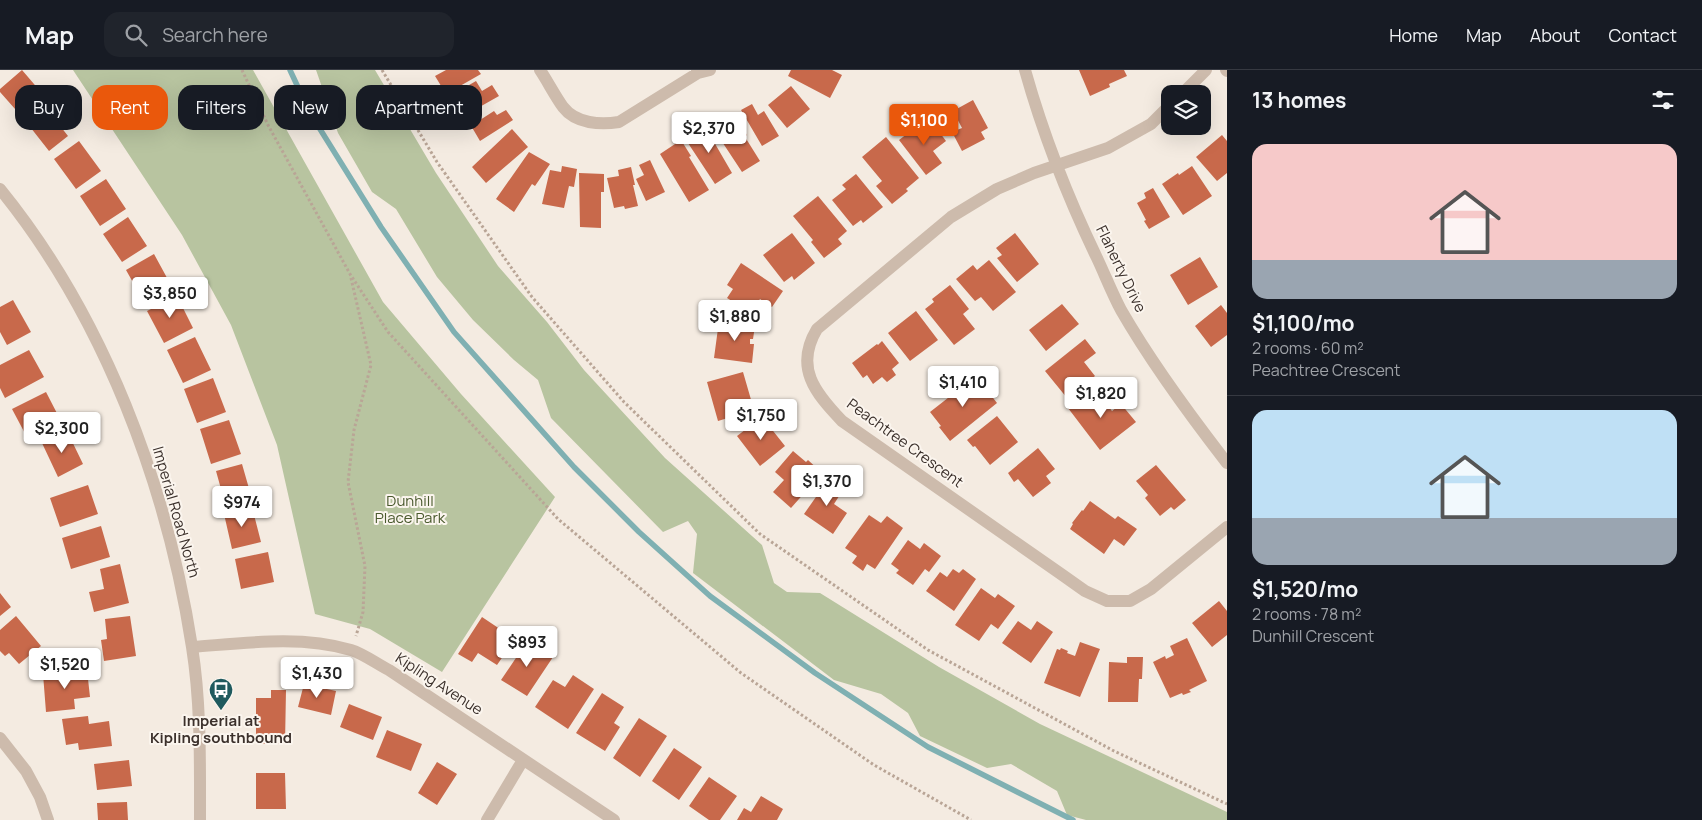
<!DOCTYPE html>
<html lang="en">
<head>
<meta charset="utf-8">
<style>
  :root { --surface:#171b24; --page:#20242c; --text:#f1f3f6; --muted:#9ea1a6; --line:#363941; --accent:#ea580c }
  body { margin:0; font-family:Manrope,sans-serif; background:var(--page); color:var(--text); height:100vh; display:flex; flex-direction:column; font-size:19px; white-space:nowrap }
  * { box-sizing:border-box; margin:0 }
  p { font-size:16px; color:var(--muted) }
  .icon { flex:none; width:28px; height:28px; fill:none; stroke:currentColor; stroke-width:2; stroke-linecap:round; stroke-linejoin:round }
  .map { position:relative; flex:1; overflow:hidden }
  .sheet { display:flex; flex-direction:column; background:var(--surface); width:475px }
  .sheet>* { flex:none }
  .guide { position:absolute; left:15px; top:15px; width:475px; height:45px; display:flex; gap:10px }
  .fabs { position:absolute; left:1161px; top:15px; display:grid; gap:10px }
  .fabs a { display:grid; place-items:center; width:50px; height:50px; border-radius:10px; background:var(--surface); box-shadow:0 5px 20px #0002; font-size:25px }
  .price { position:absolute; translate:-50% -42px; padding:0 11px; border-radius:5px; background:#fff; color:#222; font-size:16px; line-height:32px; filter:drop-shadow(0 1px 2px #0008) }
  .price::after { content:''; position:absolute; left:50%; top:30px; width:15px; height:11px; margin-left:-8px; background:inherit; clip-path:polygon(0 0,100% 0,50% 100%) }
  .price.current { background:var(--accent); color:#fff }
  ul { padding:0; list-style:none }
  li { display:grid; align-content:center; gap:10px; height:265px; padding:0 25px }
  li+li { border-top:1px solid var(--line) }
  li span { display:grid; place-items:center; height:155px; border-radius:15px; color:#555 }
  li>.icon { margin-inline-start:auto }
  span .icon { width:90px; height:90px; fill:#fffc; stroke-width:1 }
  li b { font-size:21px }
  h2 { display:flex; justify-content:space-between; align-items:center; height:60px; padding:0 25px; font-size:21px }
  .tag { padding:0 18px; border-radius:15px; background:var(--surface); box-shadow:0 5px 20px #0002; font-size:18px; line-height:45px }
  .tag.current { background:var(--accent); color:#fff }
  header { display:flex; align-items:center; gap:30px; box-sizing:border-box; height:70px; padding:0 25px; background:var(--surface); border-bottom:1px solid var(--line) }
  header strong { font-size:24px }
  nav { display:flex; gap:28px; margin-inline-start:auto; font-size:18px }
  .search { width:350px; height:45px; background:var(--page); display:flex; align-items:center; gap:12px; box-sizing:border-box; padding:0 18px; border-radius:15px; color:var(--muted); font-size:19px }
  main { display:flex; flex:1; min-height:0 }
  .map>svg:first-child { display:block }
</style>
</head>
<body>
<header>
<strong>Map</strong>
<div class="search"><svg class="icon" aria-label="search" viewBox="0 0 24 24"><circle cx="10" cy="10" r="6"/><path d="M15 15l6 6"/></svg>Search here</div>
<nav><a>Home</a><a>Map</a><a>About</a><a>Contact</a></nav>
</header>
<main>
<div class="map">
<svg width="1227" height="750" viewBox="0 0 1227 750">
  <rect width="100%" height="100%" fill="#f4ebe1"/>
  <path fill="#b8c4a0" d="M73,0H253L383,232L461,324L555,427L442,602L370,559L315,544L277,375L231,255L182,165Z
    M316,0H375L436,103L498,196L547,252L584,300L665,388L762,475L774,513L787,522L820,523L939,597L1040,654L1227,742V750H1086L1067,745L1057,721L1011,694L987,698L920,666L908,643L881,624L834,610L693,503L697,464L688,451L663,462L551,348L538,310L514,290L473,250L437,207L396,139L372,122L338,63Z"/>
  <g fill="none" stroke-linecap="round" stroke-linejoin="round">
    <path stroke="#7fb0b2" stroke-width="5.5" d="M290,0L310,43L381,157L454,262L574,397L639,462L710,526L815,603L928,677L1073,750"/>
  </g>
  <path fill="#c8694b" d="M22,0L46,28L23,48L0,22V19Z
    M446,0H478L481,4L446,24L435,6Z
    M791,0H832L842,5L830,28L788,6Z
    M1079,0H1124L1127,6L1109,14L1110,17L1090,26Z
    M476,11L482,21L492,15L499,26L446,56L433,36Z
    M791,16L810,39L787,58L768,35Z
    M973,30L988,58L981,62L985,69L962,81L952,62L962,58L953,41Z
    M752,34L758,45L764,41L779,66L762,76L741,40Z
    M46,38L68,66L49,81L27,53Z
    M506,40L513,50L480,71L470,54L479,48L480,50L494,41L497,45Z
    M735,45L747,65L745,67L760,91L742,102L713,58Z
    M931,51L946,71L933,81L942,93L926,105L899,70L920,54L922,58Z
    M706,55L716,71L714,72L732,103L715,114L686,70L688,66L692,64H696L699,63L697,60Z
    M512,59L528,77L486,113L472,97Z
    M1222,65L1227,71V103L1217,111L1196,87Z
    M886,67L919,108L906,119L908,121L892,134L876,116L882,111L862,87Z
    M681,70L691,86L689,87L709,120L689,132L660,84Z
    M79,71L101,101L76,119L54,89Z
    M529,82L550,94L535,116L532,114L514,142L496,129Z
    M650,90L665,122L646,131L636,109L644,105L639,95Z
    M562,96L577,99L574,117L569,116L564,138L542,134L550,100L561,102Z
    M1192,96L1212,126L1183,145L1162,114L1178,103L1179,105Z
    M631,97L635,115H633L638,136L625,139L624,136L614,138L607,108L619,106L618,100Z
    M579,103L604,104V122H601V158L580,157Z
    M856,104L883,137L863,153L861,150L853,156L832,130L846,119L842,115Z
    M106,109L126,139L100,156L80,126Z
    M1153,118L1170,147L1149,159L1144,151L1146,150L1137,133L1146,128L1144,123Z
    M818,126L847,161L838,169L842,174L824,188L811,172L813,170L793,146Z
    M128,147L147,176L122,192L103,164Z
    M792,163L815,193L794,210L792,206L784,212L763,185Z
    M1015,163L1039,194L1017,212L997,188L1002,185L996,178Z
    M154,184L172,217L144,232L126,200Z
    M1200,187L1218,217L1188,235L1170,205Z
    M989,190L1016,222L993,241L981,227L975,231L956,209L973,195L977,200Z
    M741,193L783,221L772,237L760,229L751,243L727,228L733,219L727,215Z
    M950,215L969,239L963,244L975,259L954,275L925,239L934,232L932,229Z
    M177,226L193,258L164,273L147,241Z
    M13,230L31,262L7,275L0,262V237Z
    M1062,234L1079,254L1046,281L1029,260Z
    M1221,235L1227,243V265L1211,277L1195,256Z
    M916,241L938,270L910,291L888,263Z
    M719,251L755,256L753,269H750V274H754L752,293L714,288Z
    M195,267L211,300L183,313L167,280Z
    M1085,269L1096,283L1084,292L1095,306L1067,328L1045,301Z
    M882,271L899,293L892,299L896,305L887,312L882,307L873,314L867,305L863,308L852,293L877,274L878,275Z
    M29,280L44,307L5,328L0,318V295Z
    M743,302L754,340L718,351L707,312Z
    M976,306L997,333L950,371L939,357L941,356L930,342Z
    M213,308L226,342L197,353L184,319Z
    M1094,318L1112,341L1121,334L1136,352L1100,380L1068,338Z
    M46,322L62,353L29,371L12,339Z
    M997,346L1018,372L990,395L975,376L973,377L967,370Z
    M762,347L785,376L760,396L737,366Z
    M229,350L241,384L211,394L200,359Z
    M67,361L83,394L58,407L42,373Z
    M1038,378L1055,399L1046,406L1051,413L1033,427L1018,409L1014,412L1008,403Z
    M793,381L806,392L808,390L822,403L791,438L773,422L784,410L775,402Z
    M242,394L252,429L226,437L216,401Z
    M1156,395L1186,430L1174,440L1171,437L1160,446L1145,428L1148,425L1136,411Z
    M830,407L845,417L834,434L847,443L833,464L804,444Z
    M88,415L98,444L60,457L50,428Z
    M1090,431L1115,449L1118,446L1137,459L1124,476L1114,469L1104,484L1070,459L1073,454L1072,453L1082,440L1083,441Z
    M252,437L261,472L232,479L224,444Z
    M869,445L881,453L887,446L903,458L875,499L867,494L863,501L852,493L857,486L845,478Z
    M101,456L110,487L71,499L62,468Z
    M908,470L920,479L924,473L941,486L929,502L925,499L913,515L896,503L899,500L891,494Z
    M268,482L274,512L241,519L235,489Z
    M120,494L129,533L94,542L89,522L104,519L100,499Z
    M953,499L959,503L963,499L976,509L954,541L926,521L940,502L947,507Z
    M981,518L995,528L998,524L1015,536L998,559L991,554L979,571L955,555Z
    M0,523L11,537L0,546Z
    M1219,531L1227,541V565L1212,577L1192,553Z
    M16,546L41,576L19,594L9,583L5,586L0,581V560Z
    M130,546L136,586L104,591L101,570L107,569L105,549Z
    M482,547L515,569L497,595L478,583L472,592L458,584Z
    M1018,551L1031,560L1037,551L1053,562L1031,593L1002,573Z
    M1187,568L1207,611L1189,620L1191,622L1183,625L1182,623L1170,628L1153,592L1165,586L1166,589L1174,585L1170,576Z
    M528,570L553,587L527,626L501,610Z
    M1080,572L1100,579L1080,627L1044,613L1057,579L1060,580L1061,578L1068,581L1067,583L1075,586Z
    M1127,587H1143L1142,609H1139L1138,632H1108L1109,592L1127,593Z
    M87,600L90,627L74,629L75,639L46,642L43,604Z
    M573,605L594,619L568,659L535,637L553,610L565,617Z
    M304,614L336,621L331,645L298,637Z
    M271,620H286L285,674H256V628H271Z
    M602,623L624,637L614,653L620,657L605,681L576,663Z
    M349,634L382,647L373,670L340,657Z
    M88,646L89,654L109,651L112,676L79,680L78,673L66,675L62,649Z
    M639,648L667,666L640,707L613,688Z
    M387,660L422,674L411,701L376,687Z
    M674,678L702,697L679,730L652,711Z
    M129,690L132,716L97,720L94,694Z
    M437,692L457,704L437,735L418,723Z
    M256,703H285L286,739H256Z
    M709,707L737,726L720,750H709L689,736Z
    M761,726L783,739L777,750H737L744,738L751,742Z
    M127,732L128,750H98L97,733Z"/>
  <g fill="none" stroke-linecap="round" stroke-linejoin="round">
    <path stroke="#b9a596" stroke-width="3" stroke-dasharray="2.5 2.5" stroke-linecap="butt" d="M242,0L268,55L350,204L388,262L558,449L741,603L874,695L971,750
      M382,0L437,92L532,227L624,332L760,464L928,580L1114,681L1227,734
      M351,208L371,295L354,360L348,412L365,496L363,542L356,566"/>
    <path stroke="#cdbbac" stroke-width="12" d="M540,0C548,12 555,26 563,37C576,54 601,55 619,52L698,3
      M697,0L698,3L710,0
      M1025,0C1043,64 1068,128 1097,188C1105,205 1112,223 1121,240C1152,294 1189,344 1227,393
      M1226,0L1227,1
      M1182,24L1206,0
      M1170,35L1151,54L1108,78L1034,103L997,119L951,147L817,259C794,297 815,323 842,351L1061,504L1085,521L1107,531H1130L1151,519L1227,457
      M193,577C245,573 300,565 351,580C364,584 377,594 389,600L614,750
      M0,668L26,701L40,727L48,750
      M487,750L523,690"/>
    <path stroke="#cdbbac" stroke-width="12" d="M0,119C104,247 167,415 192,577C201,633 200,693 200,750"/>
  </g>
  <defs>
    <symbol id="bus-pin" viewBox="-11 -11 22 30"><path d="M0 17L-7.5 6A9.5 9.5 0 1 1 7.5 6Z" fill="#1f5a5e" stroke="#fbf5ee"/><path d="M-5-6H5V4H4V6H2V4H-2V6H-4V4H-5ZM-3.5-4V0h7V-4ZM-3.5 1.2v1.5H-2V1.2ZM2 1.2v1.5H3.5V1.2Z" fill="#fff"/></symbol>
  </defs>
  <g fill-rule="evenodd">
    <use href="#bus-pin" x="207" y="606" width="28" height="38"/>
  </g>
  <g text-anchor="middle" stroke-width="4" stroke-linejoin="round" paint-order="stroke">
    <g font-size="15" fill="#3b302b" stroke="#fbf5ee">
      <text transform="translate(1121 199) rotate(64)" y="5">Flaherty Drive</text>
      <text transform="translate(905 373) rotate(36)" y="5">Peachtree Crescent</text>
      <text transform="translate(176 442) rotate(74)" y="5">Imperial Road North</text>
      <text transform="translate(439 614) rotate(33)" y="5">Kipling Avenue</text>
    </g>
    <g font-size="15" fill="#4a5a2e" stroke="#fbf5ee">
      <text x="410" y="436">Dunhill<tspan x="410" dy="17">Place Park</tspan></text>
    </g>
    <g font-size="15" font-weight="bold" fill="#3b302b" stroke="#fbf5ee">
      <text x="221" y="656">Imperial at<tspan x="221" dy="17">Kipling southbound</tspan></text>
    </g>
  </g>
</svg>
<div class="fabs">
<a><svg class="icon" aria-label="layers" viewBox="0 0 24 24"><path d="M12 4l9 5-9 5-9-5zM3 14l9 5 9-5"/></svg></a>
</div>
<b class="price current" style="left:924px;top:76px">$1,100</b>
<b class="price" style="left:709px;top:84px">$2,370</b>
<b class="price" style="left:170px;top:249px">$3,850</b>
<b class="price" style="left:735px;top:272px">$1,880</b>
<b class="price" style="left:963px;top:338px">$1,410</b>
<b class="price" style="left:1101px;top:349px">$1,820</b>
<b class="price" style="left:761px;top:371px">$1,750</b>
<b class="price" style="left:62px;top:384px">$2,300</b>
<b class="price" style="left:827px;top:437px">$1,370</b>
<b class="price" style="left:242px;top:458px">$974</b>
<b class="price" style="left:527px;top:598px">$893</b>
<b class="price" style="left:65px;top:620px">$1,520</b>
<b class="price" style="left:317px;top:629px">$1,430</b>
<div class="guide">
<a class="tag">Buy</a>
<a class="tag current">Rent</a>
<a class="tag">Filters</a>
<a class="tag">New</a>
<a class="tag">Apartment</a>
</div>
</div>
<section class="sheet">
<h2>13 homes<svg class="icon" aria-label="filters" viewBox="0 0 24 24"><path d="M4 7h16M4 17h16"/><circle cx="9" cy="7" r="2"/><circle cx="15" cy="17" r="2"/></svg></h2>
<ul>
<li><span style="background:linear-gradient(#f6c9c9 75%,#9aa5b1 0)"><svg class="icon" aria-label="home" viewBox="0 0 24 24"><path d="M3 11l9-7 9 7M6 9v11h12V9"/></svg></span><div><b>$1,100/mo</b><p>2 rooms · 60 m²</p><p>Peachtree Crescent</p></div></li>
<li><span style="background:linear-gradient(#bfe0f5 70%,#9aa5b1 0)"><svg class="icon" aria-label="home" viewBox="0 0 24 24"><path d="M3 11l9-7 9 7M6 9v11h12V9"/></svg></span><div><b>$1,520/mo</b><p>2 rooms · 78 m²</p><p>Dunhill Crescent</p></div></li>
</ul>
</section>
</main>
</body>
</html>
